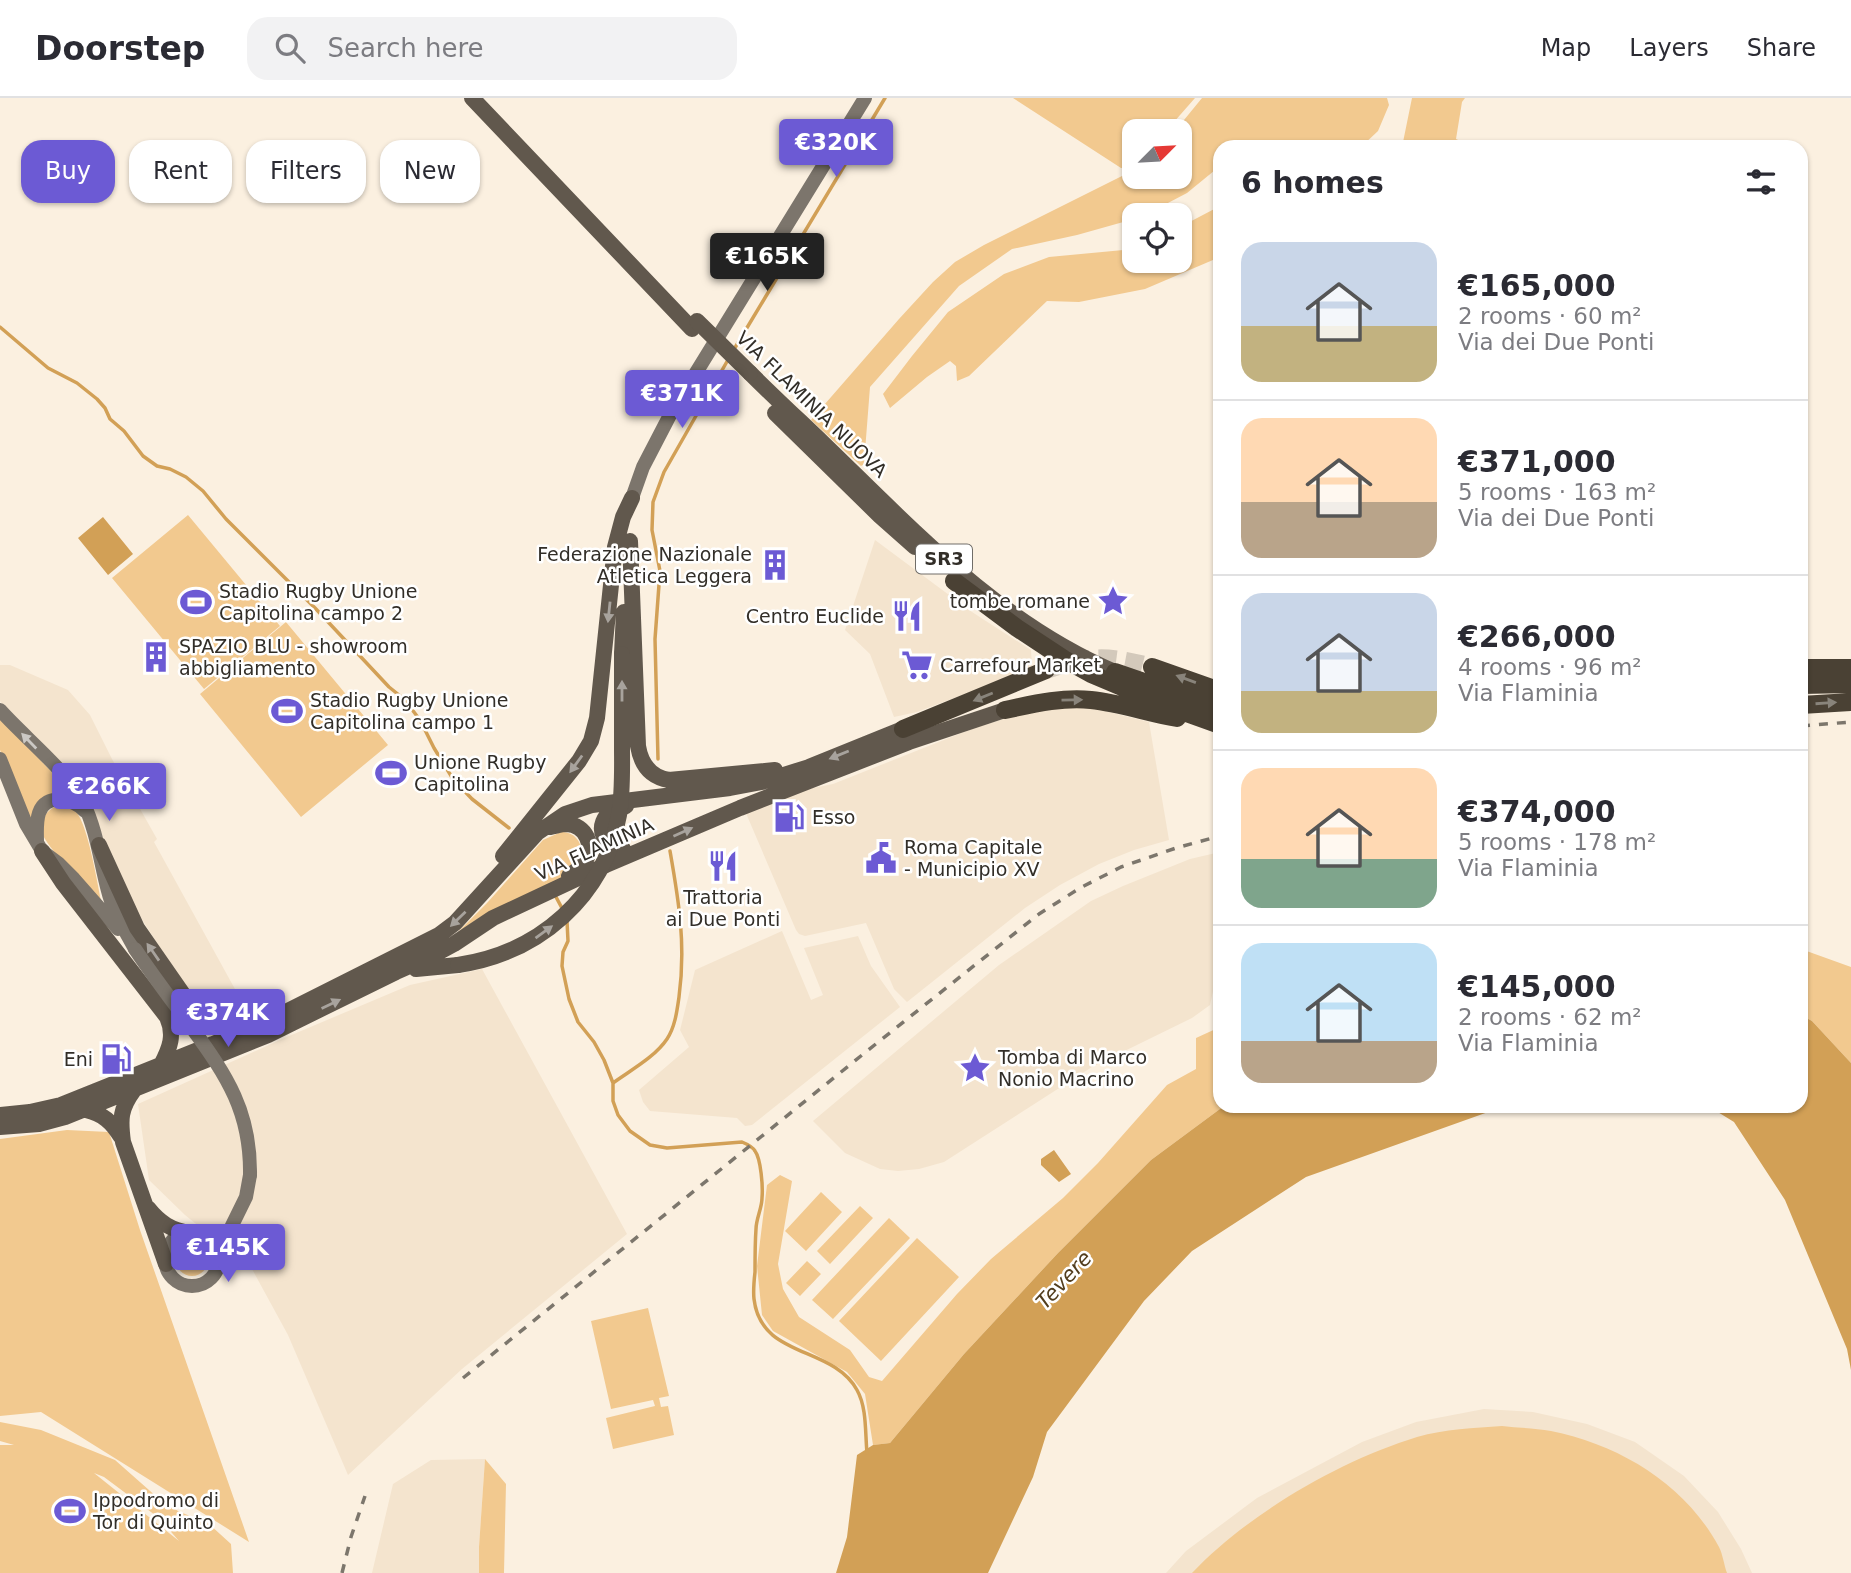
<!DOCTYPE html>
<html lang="en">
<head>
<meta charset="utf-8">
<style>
  :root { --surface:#fff; --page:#f2f2f3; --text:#2b2b33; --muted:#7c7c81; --line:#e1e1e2; --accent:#6c5ad4 }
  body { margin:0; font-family:"DejaVu Sans",sans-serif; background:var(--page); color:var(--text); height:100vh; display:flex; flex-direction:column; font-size:26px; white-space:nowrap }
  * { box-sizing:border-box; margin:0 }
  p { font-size:23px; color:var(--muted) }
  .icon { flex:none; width:38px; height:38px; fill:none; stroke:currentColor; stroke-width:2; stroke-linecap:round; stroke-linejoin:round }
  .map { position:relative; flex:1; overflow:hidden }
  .panel { position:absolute; left:1213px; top:42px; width:595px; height:973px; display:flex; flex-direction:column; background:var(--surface); border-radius:21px; box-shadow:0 2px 5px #0004 }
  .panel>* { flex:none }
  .banner { position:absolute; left:21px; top:42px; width:665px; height:63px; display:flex; gap:14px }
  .needle { width:46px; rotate:66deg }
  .fabs { position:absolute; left:1122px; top:21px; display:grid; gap:14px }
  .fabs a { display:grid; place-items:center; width:70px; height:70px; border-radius:14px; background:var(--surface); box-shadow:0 2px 5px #0004; font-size:35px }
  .price { position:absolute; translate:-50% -60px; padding:0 16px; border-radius:7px; background:var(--accent); color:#fff; font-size:23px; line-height:46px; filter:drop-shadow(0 2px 4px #0008) }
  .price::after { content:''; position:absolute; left:50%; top:42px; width:21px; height:16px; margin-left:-10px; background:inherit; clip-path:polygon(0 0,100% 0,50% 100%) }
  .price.active { background:#222; color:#fff }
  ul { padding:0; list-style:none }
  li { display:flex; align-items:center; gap:21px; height:175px; padding:0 28px }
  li+li { border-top:2px solid var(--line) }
  li span { display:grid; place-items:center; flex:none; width:196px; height:140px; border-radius:21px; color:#555 }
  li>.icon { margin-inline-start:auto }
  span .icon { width:84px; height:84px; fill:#fffc; stroke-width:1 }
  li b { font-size:30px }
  h2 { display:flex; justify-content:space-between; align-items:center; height:84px; padding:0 28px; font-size:30px }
  .tag { padding:0 24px; border-radius:21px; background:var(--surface); box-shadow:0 2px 5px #0004; font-size:24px; line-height:63px }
  .tag.active { background:var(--accent); color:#fff }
  header { display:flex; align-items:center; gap:42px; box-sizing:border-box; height:98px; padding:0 35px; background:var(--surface); border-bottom:2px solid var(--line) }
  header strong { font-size:33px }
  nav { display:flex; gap:38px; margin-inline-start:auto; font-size:24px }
  .search { width:490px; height:63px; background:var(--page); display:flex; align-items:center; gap:18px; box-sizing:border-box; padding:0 24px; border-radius:21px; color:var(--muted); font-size:26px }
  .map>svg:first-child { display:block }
</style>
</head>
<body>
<header>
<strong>Doorstep</strong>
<div class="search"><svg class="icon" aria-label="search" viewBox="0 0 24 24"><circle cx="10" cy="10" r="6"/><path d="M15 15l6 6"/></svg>Search here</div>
<nav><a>Map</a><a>Layers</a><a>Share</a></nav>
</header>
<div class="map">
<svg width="1851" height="1475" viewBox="0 0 1851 1475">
  <rect width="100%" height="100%" fill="#fbf0e0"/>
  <path fill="#f4e4ce" d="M875,442L972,514L1031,552L1032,568L978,591L917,614L894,619L870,556L845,532Z
    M0,567H10L68,592L90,617L112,661L157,741L154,744L252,922L231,926L216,923L191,899L124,793L98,730L0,603Z
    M1085,608L1149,624L1169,742L1134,752L1099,766L1060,787L1025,810L907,904L894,891L866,825L805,838L799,836L796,832L745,713L808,691L833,686L974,630L1040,610Z
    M1220,754V890L1213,893L1210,907L1192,920L1092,969L944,1064L919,1071L898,1073L880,1071L845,1055L813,1023L999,867L1091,803L1123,788L1190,761Z
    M782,833L811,902L823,897L804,850L858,838L871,868L900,909L752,1027L745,1028L737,1020L650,1013L643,1004L639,992L689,949L680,932L695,872Z
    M482,871L627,1136L462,1271L348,1377L288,1237L252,1171L185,1117L149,1082L138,1006L282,941L410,887Z
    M1484,1311L1533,1314L1587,1326L1635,1344L1684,1378L1718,1414L1741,1451L1752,1475H1166L1186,1453L1257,1400L1362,1344L1416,1324Z
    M485,1361L479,1449V1475H372L393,1386L431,1362Z"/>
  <path fill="#f2c98f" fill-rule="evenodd" d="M1013,0H1195L1166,33H1134V69L1132,71L1121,70Z
    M1202,0H1387L1389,7L1378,33L1361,49H1220V68L1187,95L1145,117H1134V121L1077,137L1012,151L959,188L870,289L864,366L861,368L811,322L899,221L933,184L955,164L984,147L1134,72V79H1180V33H1175Z
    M1412,0H1465L1462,4L1456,41L1473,49H1402Z
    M1220,108V159L1145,191L1079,204L1047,203L969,278L957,283L956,268L950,263L927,279L890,310L883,296L912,258L948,214L1004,176L1049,159L1134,151V163H1180V129Z
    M188,417L280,528L204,591L112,480Z
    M286,524L388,647L301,719L200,596Z
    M0,619L61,684L71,697L31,721L23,711L0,652Z
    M56,708C61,709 68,709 73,711C87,719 97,784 101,802C89,790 40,745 41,730C41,720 48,712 56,708Z
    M561,734C575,734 582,744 582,757L565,777L548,789L482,818L458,834L487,805L543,742Z
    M1801,851L1851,869V965L1812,923L1801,917Z
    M1220,929V1008H1224L1151,1062L1058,1155L964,1256L890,1345L873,1347L865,1296L847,1274L773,1233L762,1217L757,1168L767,1087L780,1077L792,1083L778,1166L783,1191L799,1219L850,1252L869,1279L882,1283L957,1196L991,1161L1063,1100L1098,1065L1167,987L1196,971V940Z
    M67,1032L109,1034L140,1132L249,1444L41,1314L0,1318V1041Z
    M821,1094L842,1114L806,1153L785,1133Z
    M860,1108L873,1120L830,1166L817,1153Z
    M889,1120L910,1140L833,1221L812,1202Z
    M917,1140L959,1179L881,1263L839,1223Z
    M176 1162a16 16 0 1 1 32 0a16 16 0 1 1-32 0Z
    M807,1163L821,1176L800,1198L786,1185Z
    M648,1210L669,1298L659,1300L661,1309L668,1308L674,1337L613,1351L606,1320L655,1308L653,1302L611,1311L591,1223Z
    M0,1324L41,1332L115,1362L158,1400L178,1413L209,1426L231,1446L233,1475H0V1347H14L0,1343ZM94,1375L104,1379L159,1420L179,1443Z
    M1502,1328C1518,1330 1535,1330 1551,1333C1620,1347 1685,1386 1719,1449C1723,1457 1724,1467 1727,1475H1192C1248,1416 1339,1363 1417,1339C1445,1331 1474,1330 1502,1328Z
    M485,1361L506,1386L504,1475H479V1449Z"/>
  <path fill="#d2a056" d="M103,419L133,456L108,477L78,440Z
    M1801,917L1812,923L1851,965V1272L1847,1251L1785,1102L1734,1024L1708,1008H1801Z
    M1224,1008H1505L1306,1079L1192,1153L1144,1203L1047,1334L1033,1379L988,1475H836L847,1439L857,1357L873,1347L890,1345L964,1256L1058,1155L1151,1062Z
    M1054,1052L1071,1076L1059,1084L1041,1067V1061Z"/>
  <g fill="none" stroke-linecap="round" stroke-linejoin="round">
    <path stroke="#d2a056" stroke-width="3.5" d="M0,229L48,270L77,285L97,301L105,310L110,321L124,333L143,358L157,368L170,371L186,379L203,393L226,421L315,510L389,589L404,601L420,622L434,650L453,681L472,701L509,730
      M733,253L885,0
      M658,661L655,541L660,473L652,432L653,404L664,374L729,260
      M556,799L563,812
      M567,823L568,843L563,854L562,868L569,901L578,924L594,944L604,962L613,985V1003L618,1017L630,1033L650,1047L667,1050L742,1044C747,1046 752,1048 755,1053C761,1061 763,1089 762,1100C762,1110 756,1121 756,1131C755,1145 755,1160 755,1174C754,1183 753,1192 754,1201C761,1261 832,1247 857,1292C867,1310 865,1334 867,1355
      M613,985C631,972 655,959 667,941C675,929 677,913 679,899C686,847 679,804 670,753"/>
    <path stroke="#d3c9bb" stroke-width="18" stroke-dasharray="18 9" stroke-linecap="butt" d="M1046,572C1090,557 1107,557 1152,569"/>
    <path stroke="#7c756c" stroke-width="14" d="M632,400L643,369L670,317L865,0
      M0,612C24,639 67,673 83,704C97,733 100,763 108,793C113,814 125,832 135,851
      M0,661L26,726L42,753L58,765L74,781L118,831
      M37,744C37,734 36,724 39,715C46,694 73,701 85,713
      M165 1161a27 27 0 1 1 54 0a27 27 0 1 1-54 0Z
      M218,1156L246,1099L250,1077"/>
    <path stroke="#61584d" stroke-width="16" d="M472,0L692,231
      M750,275C774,299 799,322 823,345C912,431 999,525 1115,574
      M775,315L880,418L915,449
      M630,443L638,648C641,666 650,679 669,682L775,672
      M622,556L624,514
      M550,729C556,728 561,726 567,726C586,727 595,748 585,763C581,770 575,774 569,778
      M99,747L137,830L194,912C208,927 225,932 246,929
      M623,751C604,748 596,732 607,717L626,708
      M42,753L63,785L167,919C175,937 170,950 161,967
      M503,758L579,663L591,643L597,620L615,449L623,419L632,400
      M416,871L458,867
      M134,992C120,1011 120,1021 123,1044L166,1166
      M86,1012C103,1016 112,1024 121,1039
      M0,1017L30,1014L61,1007L213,946L276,919L439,837L455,825L537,735L565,716L592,707L730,690L762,684L809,669L903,631
      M0,1029L39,1026L65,1019L268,937L396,874L430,859L454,846L493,820L606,767L740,710L909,644L1005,612
      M148,1110C160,1125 171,1132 190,1135"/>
    <path stroke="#4a4134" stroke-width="18" d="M954,483L1017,530L1064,561L1091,576L1167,608L1220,627
      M1152,569L1220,593
      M1801,570H1851
      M1115,574L1220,610
      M1801,587L1851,586
      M1801,607L1851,604
      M1005,612C1033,606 1062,599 1091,602C1120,605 1148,615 1177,620
      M903,631L1046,572"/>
    <path stroke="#7c766c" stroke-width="3.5" stroke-dasharray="9 9" stroke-linecap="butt" d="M1801,628L1851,624
      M463,1280L867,953L1039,816L1080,790L1121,769L1176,750L1220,738
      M342,1475L351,1439L365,1398"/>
    <path stroke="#7c756c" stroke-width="14" d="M135,851C153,878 173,904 192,930C227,978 251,1014 250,1077"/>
    <path stroke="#61584d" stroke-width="16" d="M697,223L750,275
      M458,867C539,855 604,799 619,717C623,694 622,670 622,647C622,617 622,586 622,556"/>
  </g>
  <defs><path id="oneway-solid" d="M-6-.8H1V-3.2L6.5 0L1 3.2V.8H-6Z" transform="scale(1.75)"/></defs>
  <g fill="#a8a39d">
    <use href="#oneway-solid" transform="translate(609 514) rotate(96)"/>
    <use href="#oneway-solid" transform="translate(622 593) rotate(-90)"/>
    <use href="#oneway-solid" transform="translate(839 657) rotate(158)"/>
    <use href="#oneway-solid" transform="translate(576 666) rotate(126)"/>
    <use href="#oneway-solid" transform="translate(683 734) rotate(-24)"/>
    <use href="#oneway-solid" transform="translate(458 821) rotate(136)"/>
    <use href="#oneway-solid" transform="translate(544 834) rotate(-36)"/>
    <use href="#oneway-solid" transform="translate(153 854) rotate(-125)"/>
    <use href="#oneway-solid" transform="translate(331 906) rotate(-26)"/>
  </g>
  <g fill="#89847b">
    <use href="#oneway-solid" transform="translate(1186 581) rotate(-160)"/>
    <use href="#oneway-solid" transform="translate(983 599) rotate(158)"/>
    <use href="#oneway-solid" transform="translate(1072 602) rotate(-1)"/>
    <use href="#oneway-solid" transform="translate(1826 605) rotate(-4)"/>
  </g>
  <use fill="#cbc8c4" href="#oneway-solid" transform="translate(29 643) rotate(-134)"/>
  <defs>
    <symbol id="building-bare" viewBox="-9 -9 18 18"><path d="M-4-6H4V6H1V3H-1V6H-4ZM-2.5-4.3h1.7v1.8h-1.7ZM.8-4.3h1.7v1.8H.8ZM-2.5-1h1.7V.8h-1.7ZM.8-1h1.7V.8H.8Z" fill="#6c5ad4" stroke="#fff" stroke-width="2.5" paint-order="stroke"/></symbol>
    <symbol id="sight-bare" viewBox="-9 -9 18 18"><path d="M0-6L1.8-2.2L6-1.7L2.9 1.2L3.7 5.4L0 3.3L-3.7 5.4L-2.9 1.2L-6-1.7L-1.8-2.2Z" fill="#6c5ad4" stroke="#fff" stroke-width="2.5" paint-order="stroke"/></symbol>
    <symbol id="stadium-bare" viewBox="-9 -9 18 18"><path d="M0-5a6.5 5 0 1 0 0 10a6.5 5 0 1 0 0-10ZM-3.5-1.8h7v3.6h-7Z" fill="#6c5ad4" stroke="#fff" stroke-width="2.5" paint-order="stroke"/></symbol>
    <symbol id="restaurant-bare" viewBox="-9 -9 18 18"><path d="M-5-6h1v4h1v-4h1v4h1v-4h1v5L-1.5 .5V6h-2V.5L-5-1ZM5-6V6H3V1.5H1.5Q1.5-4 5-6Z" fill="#6c5ad4" stroke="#fff" stroke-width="2.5" paint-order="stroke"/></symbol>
    <symbol id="supermarket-bare" viewBox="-9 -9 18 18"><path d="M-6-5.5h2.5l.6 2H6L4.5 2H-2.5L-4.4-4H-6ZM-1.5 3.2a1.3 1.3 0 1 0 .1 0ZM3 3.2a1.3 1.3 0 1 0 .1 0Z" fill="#6c5ad4" stroke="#fff" stroke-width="2.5" paint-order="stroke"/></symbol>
    <symbol id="fuel-bare" viewBox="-9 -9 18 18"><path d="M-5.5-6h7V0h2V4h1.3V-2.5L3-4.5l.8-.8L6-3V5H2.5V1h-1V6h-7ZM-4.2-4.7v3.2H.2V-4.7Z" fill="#6c5ad4" stroke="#fff" stroke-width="2.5" paint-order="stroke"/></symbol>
    <symbol id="civic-bare" viewBox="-9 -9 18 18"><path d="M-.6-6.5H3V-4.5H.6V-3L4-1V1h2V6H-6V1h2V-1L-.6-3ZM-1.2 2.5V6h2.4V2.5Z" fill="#6c5ad4" stroke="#fff" stroke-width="2.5" paint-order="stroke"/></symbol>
  </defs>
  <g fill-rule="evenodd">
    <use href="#building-bare" x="753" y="445" width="44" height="44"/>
    <use href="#sight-bare" x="1091" y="481" width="44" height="44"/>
    <use href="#stadium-bare" x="174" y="482" width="44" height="44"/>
    <use href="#restaurant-bare" x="885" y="496" width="44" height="44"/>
    <use href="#building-bare" x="134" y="537" width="44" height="44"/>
    <use href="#supermarket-bare" x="895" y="545" width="44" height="44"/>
    <use href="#stadium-bare" x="265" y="591" width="44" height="44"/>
    <use href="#stadium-bare" x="369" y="653" width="44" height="44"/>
    <use href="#fuel-bare" x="767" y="697" width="44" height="44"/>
    <use href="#civic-bare" x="859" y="738" width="44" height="44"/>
    <use href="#restaurant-bare" x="701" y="746" width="44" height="44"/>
    <use href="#fuel-bare" x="94" y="939" width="44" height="44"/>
    <use href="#sight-bare" x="953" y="948" width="44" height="44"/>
    <use href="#stadium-bare" x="48" y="1391" width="44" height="44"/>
  </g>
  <g text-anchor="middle" stroke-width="5" stroke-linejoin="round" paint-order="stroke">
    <rect fill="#fff" stroke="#706d68" stroke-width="2" x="916" y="446.5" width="56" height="29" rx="5"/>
    <g font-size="18" font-weight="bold" fill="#322e28">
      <text x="944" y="467">SR3</text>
    </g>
    <g font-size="19" fill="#322e28" stroke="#fff">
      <text transform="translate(812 306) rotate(44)" y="7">VIA FLAMINIA NUOVA</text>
      <text transform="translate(594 751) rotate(-24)" y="7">VIA FLAMINIA</text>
    </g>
    <g font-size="19" fill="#322e28" stroke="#fff" text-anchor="start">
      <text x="752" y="463" text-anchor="end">Federazione Nazionale<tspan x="752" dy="22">Atletica Leggera</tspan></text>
      <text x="219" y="500">Stadio Rugby Unione<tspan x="219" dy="22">Capitolina campo 2</tspan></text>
      <text x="1090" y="510" text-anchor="end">tombe romane</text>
      <text x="884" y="525" text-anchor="end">Centro Euclide</text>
      <text x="179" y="555">SPAZIO BLU - showroom<tspan x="179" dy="22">abbigliamento</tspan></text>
      <text x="940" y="574">Carrefour Market</text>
      <text x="310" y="609">Stadio Rugby Unione<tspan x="310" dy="22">Capitolina campo 1</tspan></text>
      <text x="414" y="671">Unione Rugby<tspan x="414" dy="22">Capitolina</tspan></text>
      <text x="812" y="726">Esso</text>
      <text x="904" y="756">Roma Capitale<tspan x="904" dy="22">- Municipio XV</tspan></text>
      <text x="723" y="806" text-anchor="middle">Trattoria<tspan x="723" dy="22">ai Due Ponti</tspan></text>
      <text x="998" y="966">Tomba di Marco<tspan x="998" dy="22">Nonio Macrino</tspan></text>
      <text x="93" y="968" text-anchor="end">Eni</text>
      <text x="93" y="1409">Ippodromo di<tspan x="93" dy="22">Tor di Quinto</tspan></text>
    </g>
    <g font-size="21" font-style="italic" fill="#523d1d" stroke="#fff">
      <text transform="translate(1064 1182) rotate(-47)" y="7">Tevere</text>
    </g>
  </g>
</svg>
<div class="fabs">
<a><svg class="needle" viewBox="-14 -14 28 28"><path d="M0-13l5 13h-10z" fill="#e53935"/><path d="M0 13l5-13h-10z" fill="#7c7c81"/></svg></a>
<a><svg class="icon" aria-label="locate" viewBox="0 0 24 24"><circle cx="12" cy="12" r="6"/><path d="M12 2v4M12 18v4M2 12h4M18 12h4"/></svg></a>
</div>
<b class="price" style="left:836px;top:81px">€320K</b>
<b class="price active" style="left:767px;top:195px">€165K</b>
<b class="price" style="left:682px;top:332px">€371K</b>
<b class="price" style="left:109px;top:725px">€266K</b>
<b class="price" style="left:228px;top:951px">€374K</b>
<b class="price" style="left:228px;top:1186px">€145K</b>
<div class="banner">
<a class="tag active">Buy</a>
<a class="tag">Rent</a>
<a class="tag">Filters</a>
<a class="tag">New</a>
</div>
<section class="panel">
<h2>6 homes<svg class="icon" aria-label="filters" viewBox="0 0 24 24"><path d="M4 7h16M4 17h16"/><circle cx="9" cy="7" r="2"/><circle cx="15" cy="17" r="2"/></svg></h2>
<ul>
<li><span style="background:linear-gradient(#c9d6e8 60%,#c2b280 0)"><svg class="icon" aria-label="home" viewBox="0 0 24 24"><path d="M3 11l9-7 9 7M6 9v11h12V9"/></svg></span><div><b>€165,000</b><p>2 rooms · 60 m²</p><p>Via dei Due Ponti</p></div></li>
<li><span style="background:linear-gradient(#ffd9b3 60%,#b9a48a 0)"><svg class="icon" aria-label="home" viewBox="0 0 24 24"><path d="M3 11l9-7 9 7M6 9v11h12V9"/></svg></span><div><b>€371,000</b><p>5 rooms · 163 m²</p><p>Via dei Due Ponti</p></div></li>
<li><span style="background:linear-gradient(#c9d6e8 70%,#c2b280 0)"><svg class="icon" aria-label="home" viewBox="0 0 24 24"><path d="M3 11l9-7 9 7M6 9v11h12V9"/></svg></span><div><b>€266,000</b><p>4 rooms · 96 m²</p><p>Via Flaminia</p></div></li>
<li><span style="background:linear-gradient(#ffd9b3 65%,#7fa58c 0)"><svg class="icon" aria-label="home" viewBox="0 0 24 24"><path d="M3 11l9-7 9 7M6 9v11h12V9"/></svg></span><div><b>€374,000</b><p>5 rooms · 178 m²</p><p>Via Flaminia</p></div></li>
<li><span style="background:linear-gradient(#bfe0f5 70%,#b9a48a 0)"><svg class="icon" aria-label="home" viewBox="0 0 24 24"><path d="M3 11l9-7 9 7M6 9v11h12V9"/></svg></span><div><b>€145,000</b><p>2 rooms · 62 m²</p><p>Via Flaminia</p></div></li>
</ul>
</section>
</div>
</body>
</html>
